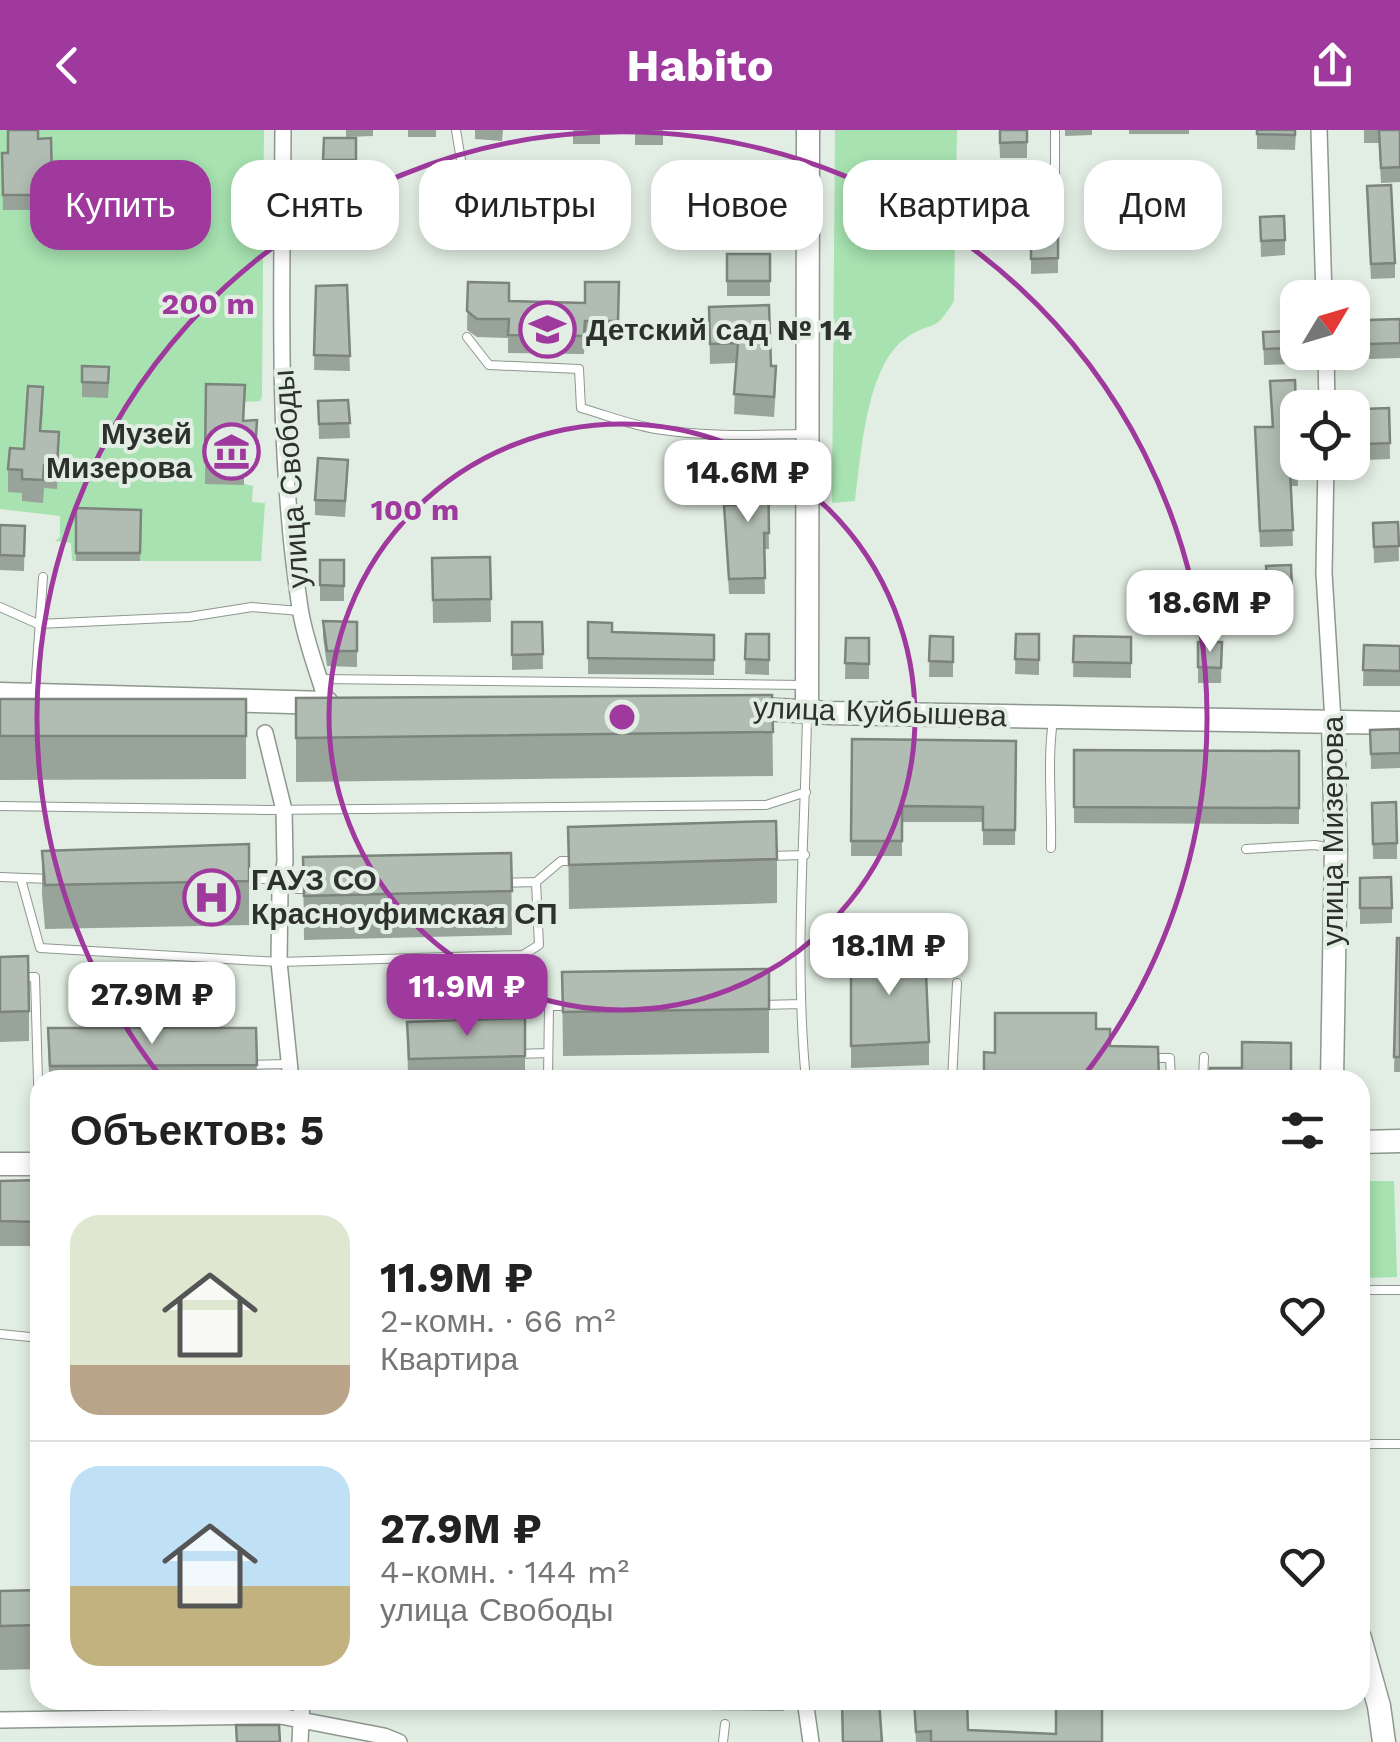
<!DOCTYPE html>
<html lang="ru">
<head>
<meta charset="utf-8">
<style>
  :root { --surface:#fff; --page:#f6f6f6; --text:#222; --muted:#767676; --line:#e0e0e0; --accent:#9f399d }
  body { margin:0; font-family:"Work Sans",sans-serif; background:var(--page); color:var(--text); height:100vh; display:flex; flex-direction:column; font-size:38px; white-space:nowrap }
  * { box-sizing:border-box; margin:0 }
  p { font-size:32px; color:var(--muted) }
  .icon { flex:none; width:55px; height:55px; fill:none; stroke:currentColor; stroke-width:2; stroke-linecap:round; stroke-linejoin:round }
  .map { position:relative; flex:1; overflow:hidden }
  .panel { position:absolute; left:30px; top:940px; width:1340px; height:640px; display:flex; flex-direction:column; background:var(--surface); border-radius:30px; box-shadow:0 5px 15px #0003 }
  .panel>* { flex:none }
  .banner { position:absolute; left:30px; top:30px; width:1340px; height:90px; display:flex; gap:20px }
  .needle { width:65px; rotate:52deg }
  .buttons { position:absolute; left:1280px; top:150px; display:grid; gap:20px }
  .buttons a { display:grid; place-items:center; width:90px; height:90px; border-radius:20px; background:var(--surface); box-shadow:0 5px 15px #0003; font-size:50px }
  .price { position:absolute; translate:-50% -85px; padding:0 22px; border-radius:20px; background:#fff; color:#222; font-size:32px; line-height:65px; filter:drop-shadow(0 2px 5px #0008) }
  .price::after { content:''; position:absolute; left:50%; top:60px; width:30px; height:22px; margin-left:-15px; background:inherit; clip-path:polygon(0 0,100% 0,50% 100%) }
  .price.selected { background:var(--accent); color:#fff }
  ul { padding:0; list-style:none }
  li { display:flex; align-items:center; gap:30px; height:250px; padding:0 40px }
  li+li { border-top:2px solid var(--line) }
  li span { display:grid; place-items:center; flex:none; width:280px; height:200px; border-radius:30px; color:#555 }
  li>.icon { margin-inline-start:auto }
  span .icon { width:120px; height:120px; fill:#fffc; stroke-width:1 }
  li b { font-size:42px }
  h2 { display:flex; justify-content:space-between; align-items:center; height:120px; padding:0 40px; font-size:42px }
  .tag { padding:0 35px; border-radius:30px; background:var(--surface); box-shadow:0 5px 15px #0003; font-size:35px; line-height:90px }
  .tag.selected { background:var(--accent); color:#fff }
  header { display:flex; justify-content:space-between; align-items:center; height:130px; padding:0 40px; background:var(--accent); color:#fff; font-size:45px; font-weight:700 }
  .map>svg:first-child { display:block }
</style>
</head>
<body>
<header><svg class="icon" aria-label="back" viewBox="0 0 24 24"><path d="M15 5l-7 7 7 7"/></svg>Habito<svg class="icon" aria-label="share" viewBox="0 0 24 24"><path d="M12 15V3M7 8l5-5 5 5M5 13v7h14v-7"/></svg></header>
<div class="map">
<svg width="1400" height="1612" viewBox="0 0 1400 1612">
  <rect width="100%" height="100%" fill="#e2eee3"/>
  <path fill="#a7e2b0" d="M0,0H264L262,266L260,271L245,272L243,313H257L256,330H243L244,354L253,356L252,372L265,373L261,431H72L71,413L55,411L60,407V386L0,379Z
    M835,0H957L954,171C933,206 933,189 906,208C866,235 861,326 855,371L832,373Z
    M1364,1051H1394L1397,1147L1364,1148Z"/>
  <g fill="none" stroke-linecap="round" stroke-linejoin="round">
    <defs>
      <path id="lane" d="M456,0L469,78
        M1055,0V100
        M467,207L489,235L579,239L581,278C606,285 631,295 656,299C704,307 755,305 803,304
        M0,477L38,494L189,487L252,477L300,481
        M320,549L805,555
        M35,562L43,447
        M0,676L266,680L766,675L806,662
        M1051,718C1052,677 1047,629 1053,591
        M1246,719L1315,715L1331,718
        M768,726L805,725
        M0,747L50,749
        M21,749L40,818L279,832L523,825L539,815L536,752
        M239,749H266L280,759H312
        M501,753L536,752L561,731H574
        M0,848L35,847L40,1020
        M759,875L801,874
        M517,924L548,923
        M1153,928H1170L1171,950
        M248,935L289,934
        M548,950L549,876H570
        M806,950C794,828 805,706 807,584
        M952,950L957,853
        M1203,950L1204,927
        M1360,1160H1400
        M0,1204L40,1208
        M1360,1314H1400
        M381,1574V1570
        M723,1612L725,1594"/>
      <path id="street" d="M283,0C282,159 276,320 300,478C305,511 318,542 327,573
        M1319,0L1324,168
        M1326,222L1327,278
        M1326,332L1324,443L1333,591
        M265,603L284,680L285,732L280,759L279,832L291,950
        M805,1570L811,1612
        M0,1590L280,1586L384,1606L399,1612
        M300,1612L302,1570"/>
      <path id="secondary" d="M0,564L327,573
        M744,578L831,583L1400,593
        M807,579L808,0
        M1332,950L1336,719L1333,591
        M1360,1012L1400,1011
        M0,1034H40
        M1360,1508L1379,1576L1384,1612"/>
    </defs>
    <use href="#lane" stroke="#8c988d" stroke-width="10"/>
    <use href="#street" stroke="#8c988d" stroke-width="18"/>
    <use href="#secondary" stroke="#8c988d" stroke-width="25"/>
    <use href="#lane" stroke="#fff" stroke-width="8"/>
    <use href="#street" stroke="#fff" stroke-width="15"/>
    <use href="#secondary" stroke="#fff" stroke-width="22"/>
  </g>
  <path fill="#98a399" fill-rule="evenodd" d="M346,0H373V6L346,7Z
    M408,0H436V7H408Z
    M475,0H503L502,11L475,9Z
    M573,0H600V14H573Z
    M635,0H663V15H635Z
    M999,0H1027V28H1000Z
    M1065,0H1092V5L1065,6Z
    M1129,0H1189V4H1129Z
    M1257,0H1296L1295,20L1257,19Z
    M1364,0H1400V52L1381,53L1379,13H1364Z
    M51,8L52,66L42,67V80H3L2,23H8L38,9Z
    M324,8H356V46L323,45Z
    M738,55H765V98H738Z
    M1367,72L1395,133V148L1371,149Z
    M313,73L346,74V119L313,118Z
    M1260,87L1285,110V125L1261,127Z
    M1031,102L1058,128V143L1031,144Z
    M727,124L770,151V166H727Z
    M468,152L509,171L585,173L619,152L618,210H585L584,224L508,223V208L477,207L467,200Z
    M347,155L350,241L314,240L316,156Z
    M709,177L771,236L776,256L774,287L734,284L736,233L710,234Z
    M1400,189V228L1369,229L1368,190Z
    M1295,201L1296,234L1264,235L1263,202Z
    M82,236L109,252L108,268L82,267Z
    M1295,250L1298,356H1291L1293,416L1260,417L1255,297H1272L1270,251Z
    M206,254L244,291L257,290L256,330L244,329V355L205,354Z
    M348,270L350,308L319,309L318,271Z
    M1389,278L1390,329L1366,330L1364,279Z
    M43,280L41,301L59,325L57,359L44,358L43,373L22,371V363L8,362V339L24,319Z
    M768,336L769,419H764L765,464H729L724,375H739Z
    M348,345L345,387L315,385V370Z
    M76,378L141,380L140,431H76Z
    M1398,392L1399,431L1374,433L1373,393Z
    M0,395L25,396L24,441L0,440Z
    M490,427L491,492L433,493L432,428Z
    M320,430H344V471H320Z
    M1266,436L1292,459V474L1268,475Z
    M323,491L357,492V537L327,536L323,507Z
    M512,492H542L543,539L512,540Z
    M588,492L612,502L714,505V545L588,544Z
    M746,504H769V545L745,544Z
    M1016,504H1039V545L1015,544Z
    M930,506L953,507V547H929Z
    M1074,506L1131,507V548L1073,547Z
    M846,508H869V549H845Z
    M1222,512L1221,553H1198V537Z
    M1364,515L1400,516V556H1363Z
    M772,565L773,646L296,652V568Z
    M0,569H246V649L0,650Z
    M1400,599V638L1371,639L1370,600Z
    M852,609L1016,611L1015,715H983V692H902V726H851Z
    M1074,620L1299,621V694L1074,693Z
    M1372,673L1397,713V729H1373Z
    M568,697L777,729V773L569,779Z
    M249,714V795L45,799L42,764V721Z
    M511,723L512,805L304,810L303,727Z
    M1360,748L1392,778V793L1360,794Z
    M1397,808H1400V942H1394Z
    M851,823L929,912V935L851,938Z
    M0,827L29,881V911L0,912Z
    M769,839V923L563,926L562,842Z
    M525,888V950H408L407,892Z
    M48,898H256L257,950H49Z
    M1096,899L1110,916L1159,950H984V922L995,923Z
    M40,1050V1116H0V1051Z
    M40,1460V1539L0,1540V1461Z
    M400,1570H784V1581L400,1576Z
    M850,1570H1113V1572H1102V1612H916L914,1578L880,1579L850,1574ZM1056,1574V1604L968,1600L967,1576Z"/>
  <path fill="#b1bdb2" stroke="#7c847d" stroke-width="2.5" d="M8,0H38V9L51,8L52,51H42V65H3L2,23H8Z
    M1000,0H1027V12L1000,13Z
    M1257,0H1295V5L1257,4Z
    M1379,0H1400V37L1381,38Z
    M324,8H356V30H323Z
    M738,55H765V82H738Z
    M1391,55L1395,133L1371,134L1367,56Z
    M313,73L346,74V103H313Z
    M1284,86L1285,110L1261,111L1260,87Z
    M1058,101V128L1031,129V102Z
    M727,124H770V151H727Z
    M468,152L509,153V171L585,173V152H619L618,191H585L584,206L508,205L509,189H477L467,181Z
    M347,155L350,226L314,225L316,156Z
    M769,175L771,236H776L774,267L734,264L738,213L710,214L709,177Z
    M1400,189V213L1369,214L1368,190Z
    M1295,201L1296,218L1264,219L1263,202Z
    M82,236L109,237L108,253L82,252Z
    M1295,250L1298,341H1290L1293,400L1260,401L1255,297H1273L1270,251Z
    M206,254L245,255L243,291L257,290L256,307H243L244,332L205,331Z
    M28,256L43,257L40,301L59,302L57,336L44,335L43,350L22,349V340L8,339L10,318L24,319Z
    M348,270L350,293L319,294L318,271Z
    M1389,278L1390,313L1366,314L1364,279Z
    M318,328L348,330L345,371L315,370Z
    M739,336H768L769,403H764L765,448L729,449L724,375H740Z
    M76,378L141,380L140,423H76Z
    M1398,392L1399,416L1374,417L1373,393Z
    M0,395L25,396L24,426L0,425Z
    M490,427L491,469L433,470L432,428Z
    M320,430H344V456L320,455Z
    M1291,435L1292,459L1268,460L1266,436Z
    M323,491L357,492V521H327Z
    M512,492H542L543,524L512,525Z
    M588,492L612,493V502L714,505V530L588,528Z
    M746,504H769V530L745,529Z
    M1016,504H1039V530L1015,529Z
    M930,506L953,507V532L929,531Z
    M1074,506L1131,507V533L1073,532Z
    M846,508H869V534L845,533Z
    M1198,512H1222L1221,538L1198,537Z
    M1364,515L1400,516V541L1363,540Z
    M772,565L773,602L296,608V568Z
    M0,569H246V606H0Z
    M1400,599V623L1371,624L1370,600Z
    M852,609L1016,611L1015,700H983V677L902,676V711H851Z
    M1074,620L1299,621V678L1074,677Z
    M1396,672L1397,713L1373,714L1372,673Z
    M776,691L777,729L569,735L568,697Z
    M249,714V751L45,755L42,721Z
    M511,723L512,761L304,766L303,727Z
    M1391,747L1392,778H1360V748Z
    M1397,808H1400V927H1394Z
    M925,821L929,912L851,916V823Z
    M28,826L29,881L0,882V827Z
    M769,839V879L563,882L562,842Z
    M995,883H1096V899H1110V916L1158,917L1159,950H1112V947L984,946V922L995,923Z
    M525,888V926L409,929L407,892Z
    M48,898H256L257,935L50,936Z
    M1242,912L1291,913V950H1209L1210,938H1242Z
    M40,1050V1092L0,1091V1051Z
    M40,1460V1495L0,1496V1461Z
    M850,1570H879L882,1612H843L842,1573L850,1574Z
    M914,1570H967L968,1600L1056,1604V1570H1102V1612H931V1601L916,1602Z
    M236,1595H279L280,1612H237Z"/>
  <g fill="none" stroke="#9f399d" stroke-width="5">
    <circle cx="622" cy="587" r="293"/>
    <path d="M161 947A585 585 0 1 1 1083 947"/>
  </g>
  <defs>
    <symbol id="school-ring" viewBox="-11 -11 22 22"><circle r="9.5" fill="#e2eee3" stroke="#9f399d" stroke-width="1.5"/><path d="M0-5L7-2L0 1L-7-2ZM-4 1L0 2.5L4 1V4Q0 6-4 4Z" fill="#9f399d"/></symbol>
    <symbol id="museum-ring" viewBox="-11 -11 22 22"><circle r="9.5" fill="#e2eee3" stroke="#9f399d" stroke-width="1.5"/><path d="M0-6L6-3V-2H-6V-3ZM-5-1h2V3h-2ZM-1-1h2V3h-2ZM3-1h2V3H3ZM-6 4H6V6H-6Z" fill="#9f399d"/></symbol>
    <symbol id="hospital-ring" viewBox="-11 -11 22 22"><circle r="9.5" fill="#e2eee3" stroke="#9f399d" stroke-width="1.5"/><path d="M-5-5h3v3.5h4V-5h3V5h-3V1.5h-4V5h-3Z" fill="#9f399d"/></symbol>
  </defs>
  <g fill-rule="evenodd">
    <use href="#school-ring" x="516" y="168" width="63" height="63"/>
    <use href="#museum-ring" x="200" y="290" width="63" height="63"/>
    <use href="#hospital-ring" x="180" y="736" width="63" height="63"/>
  </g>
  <g text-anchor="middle" stroke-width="8" stroke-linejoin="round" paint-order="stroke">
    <g font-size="30" font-weight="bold" fill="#2d312d" stroke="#e2eee3" text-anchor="start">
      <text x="586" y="210">Детский сад № 14</text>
      <text x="192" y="314" text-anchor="end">Музей<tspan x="192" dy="34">Мизерова</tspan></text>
      <text x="251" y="760">ГАУЗ СО<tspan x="251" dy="34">Красноуфимская СП</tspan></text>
    </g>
    <g font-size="30" fill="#2d312d" stroke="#e2eee3">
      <text transform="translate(291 349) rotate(-94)" y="10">улица Свободы</text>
      <text transform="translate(880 582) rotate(2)" y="10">улица Куйбышева</text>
      <text transform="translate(1333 701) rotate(-90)" y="10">улица Мизерова</text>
    </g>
  </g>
  <circle cx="622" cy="587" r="15" fill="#9f399d" stroke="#e2eee3" stroke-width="5"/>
  <g font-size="30" text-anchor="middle" font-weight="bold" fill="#9f399d" stroke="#e2eee3" stroke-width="8" stroke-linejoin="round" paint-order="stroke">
    <text x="208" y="184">200 m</text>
    <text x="415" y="390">100 m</text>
  </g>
</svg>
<div class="buttons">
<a><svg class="needle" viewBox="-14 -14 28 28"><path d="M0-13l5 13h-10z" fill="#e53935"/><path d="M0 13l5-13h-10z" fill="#767676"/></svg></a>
<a><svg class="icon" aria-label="locate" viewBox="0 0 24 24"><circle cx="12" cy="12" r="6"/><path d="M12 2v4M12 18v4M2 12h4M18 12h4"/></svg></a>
</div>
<b class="price" style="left:748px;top:395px">14.6M ₽</b>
<b class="price" style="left:1210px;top:525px">18.6M ₽</b>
<b class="price" style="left:889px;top:868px">18.1M ₽</b>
<b class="price selected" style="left:467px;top:909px">11.9M ₽</b>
<b class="price" style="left:152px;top:917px">27.9M ₽</b>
<div class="banner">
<a class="tag selected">Купить</a>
<a class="tag">Снять</a>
<a class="tag">Фильтры</a>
<a class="tag">Новое</a>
<a class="tag">Квартира</a>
<a class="tag">Дом</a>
</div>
<section class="panel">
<h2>Объектов: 5<svg class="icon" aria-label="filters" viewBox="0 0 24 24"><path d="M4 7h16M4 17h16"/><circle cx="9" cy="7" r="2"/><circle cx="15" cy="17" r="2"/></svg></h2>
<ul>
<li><span style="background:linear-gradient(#dfe7d0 75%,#b9a48a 0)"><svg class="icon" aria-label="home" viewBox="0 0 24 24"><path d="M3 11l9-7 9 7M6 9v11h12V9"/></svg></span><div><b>11.9M ₽</b><p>2-комн. · 66 m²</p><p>Квартира</p></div><svg class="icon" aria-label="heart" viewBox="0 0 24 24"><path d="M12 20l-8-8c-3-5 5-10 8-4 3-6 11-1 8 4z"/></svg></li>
<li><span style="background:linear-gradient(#bfe0f5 60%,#c2b280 0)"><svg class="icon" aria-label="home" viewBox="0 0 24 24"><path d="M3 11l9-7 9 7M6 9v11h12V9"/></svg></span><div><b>27.9M ₽</b><p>4-комн. · 144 m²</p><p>улица Свободы</p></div><svg class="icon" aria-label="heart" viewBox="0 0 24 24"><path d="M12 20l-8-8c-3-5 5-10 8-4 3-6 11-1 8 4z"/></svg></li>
</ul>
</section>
</div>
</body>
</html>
